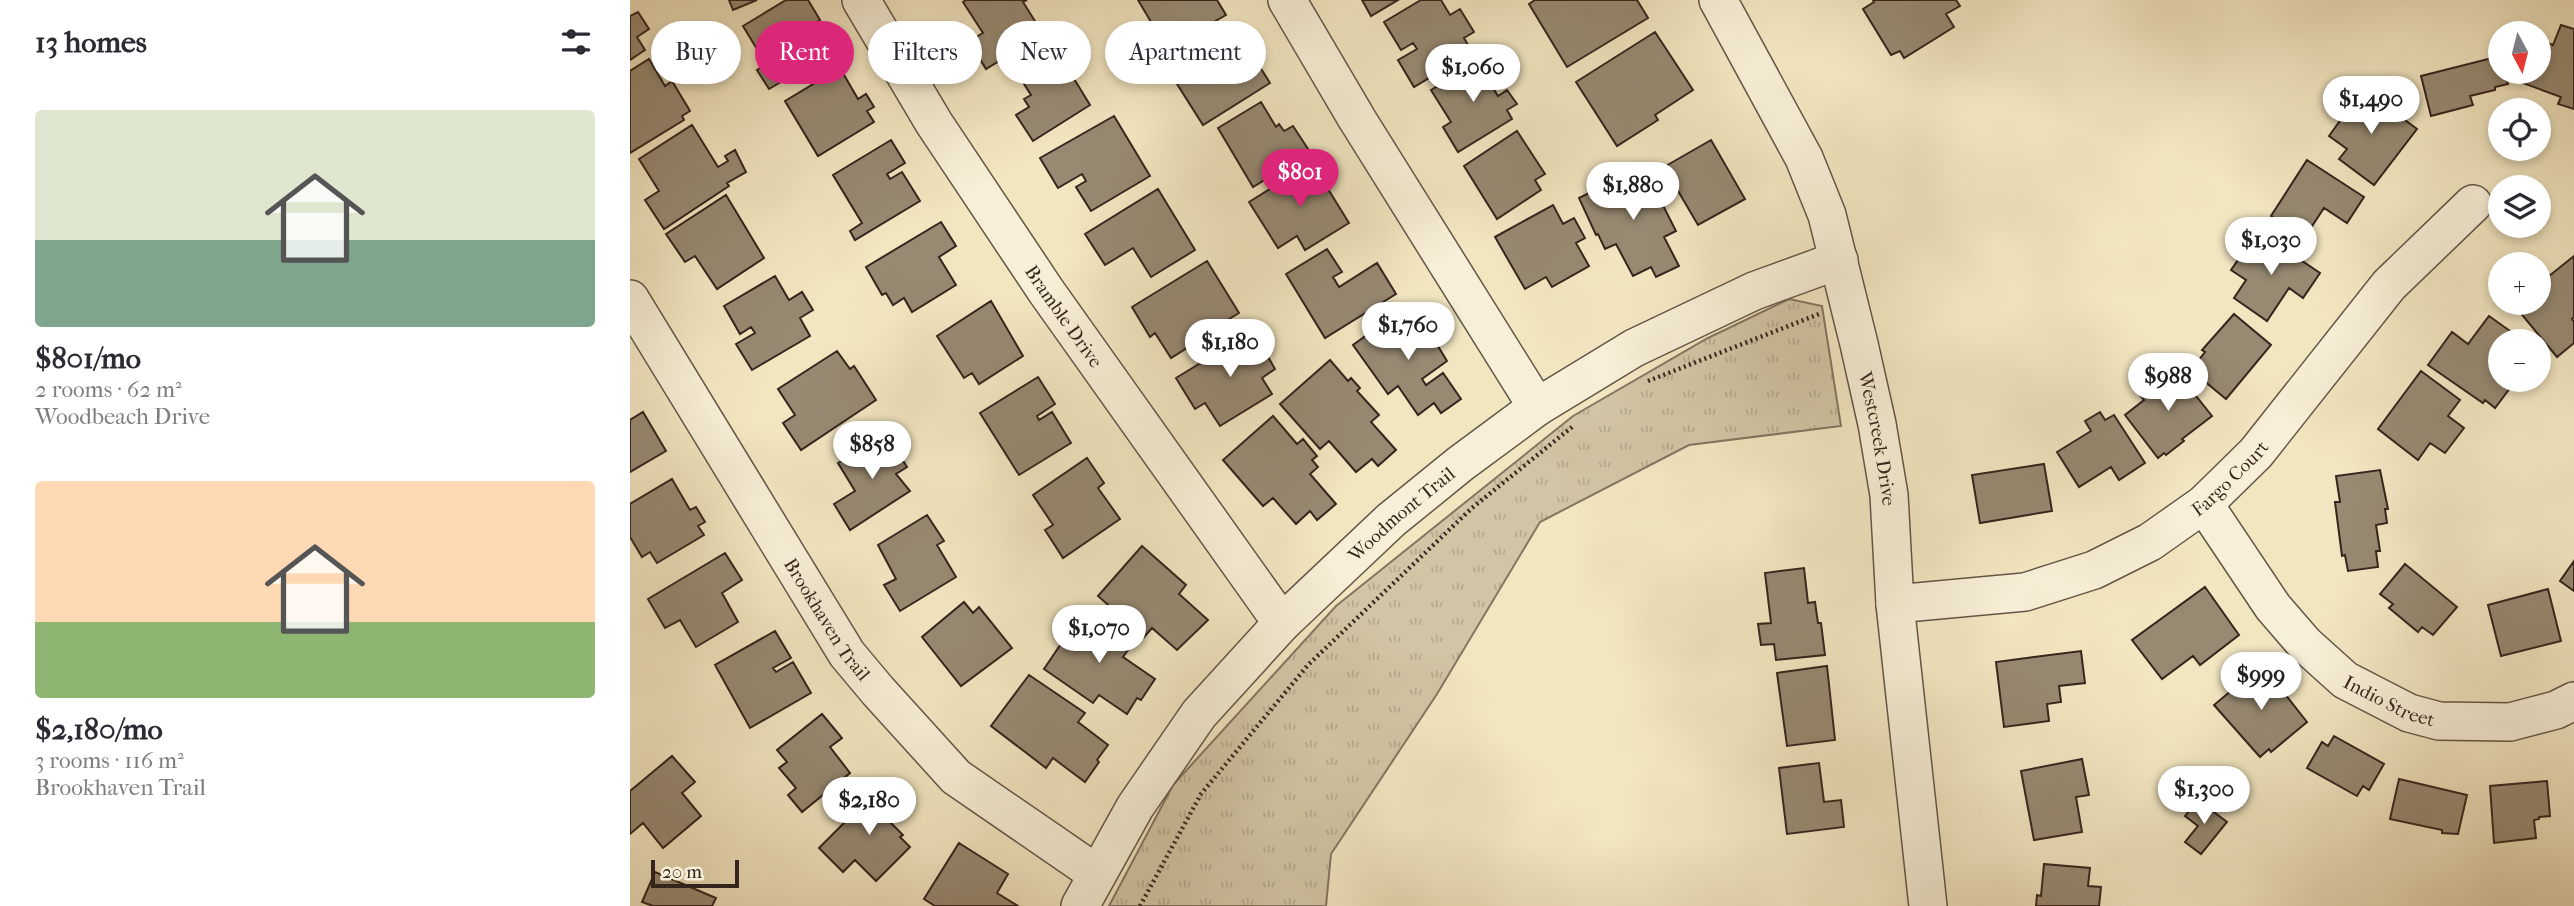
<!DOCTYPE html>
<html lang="en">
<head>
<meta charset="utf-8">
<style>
  :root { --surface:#fff; --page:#f7f7f7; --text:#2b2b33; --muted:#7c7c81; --accent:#db2777 }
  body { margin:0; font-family:"IM FELL French Canon",serif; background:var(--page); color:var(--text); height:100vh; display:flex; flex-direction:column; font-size:26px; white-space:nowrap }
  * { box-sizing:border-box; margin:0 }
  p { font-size:23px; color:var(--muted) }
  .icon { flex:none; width:38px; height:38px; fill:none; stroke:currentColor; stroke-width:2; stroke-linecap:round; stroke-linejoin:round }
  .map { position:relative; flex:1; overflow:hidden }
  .panel { display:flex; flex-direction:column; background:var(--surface); width:630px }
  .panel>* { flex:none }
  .hud { position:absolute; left:21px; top:21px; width:665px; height:63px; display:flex; gap:14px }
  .needle { width:46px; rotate:173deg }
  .controls { position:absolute; left:1858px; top:21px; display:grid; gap:14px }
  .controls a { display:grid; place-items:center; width:63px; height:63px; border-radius:50%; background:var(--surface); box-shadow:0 4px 10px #0003; font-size:35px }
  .scale { position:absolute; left:21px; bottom:18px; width:88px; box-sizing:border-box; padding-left:7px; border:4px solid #35251d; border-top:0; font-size:19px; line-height:24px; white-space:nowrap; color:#35251d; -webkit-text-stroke:5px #f7efd7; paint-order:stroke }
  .price { position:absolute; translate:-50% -60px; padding:0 16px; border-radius:24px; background:#fff; color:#222; font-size:23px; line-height:46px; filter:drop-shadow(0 2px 4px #0008) }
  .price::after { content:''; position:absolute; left:50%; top:42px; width:21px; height:16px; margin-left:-10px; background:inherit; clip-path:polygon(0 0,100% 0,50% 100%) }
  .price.on { background:var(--accent); color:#fff }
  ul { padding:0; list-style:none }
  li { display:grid; align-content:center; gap:14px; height:371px; padding:0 35px }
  li span { display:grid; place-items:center; height:217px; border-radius:7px; color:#555 }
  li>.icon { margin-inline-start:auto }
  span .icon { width:126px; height:126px; fill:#fffc; stroke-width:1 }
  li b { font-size:30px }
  h2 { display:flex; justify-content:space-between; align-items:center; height:84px; padding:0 35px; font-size:30px }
  .chip { padding:0 24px; border-radius:32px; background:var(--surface); box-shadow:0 4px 10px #0003; font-size:24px; line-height:63px }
  .chip.on { background:var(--accent); color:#fff }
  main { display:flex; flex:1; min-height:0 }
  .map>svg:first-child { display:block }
</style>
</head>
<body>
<main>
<section class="panel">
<h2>13 homes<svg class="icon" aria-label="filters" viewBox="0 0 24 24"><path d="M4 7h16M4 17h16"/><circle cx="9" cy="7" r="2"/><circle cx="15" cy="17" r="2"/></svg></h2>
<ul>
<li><span style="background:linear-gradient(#dfe7d0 60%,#7fa58c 0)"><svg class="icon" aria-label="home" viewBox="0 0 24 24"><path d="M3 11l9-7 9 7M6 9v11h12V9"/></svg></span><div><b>$801/mo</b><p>2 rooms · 62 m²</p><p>Woodbeach Drive</p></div></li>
<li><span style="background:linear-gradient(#ffd9b3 65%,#8fb573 0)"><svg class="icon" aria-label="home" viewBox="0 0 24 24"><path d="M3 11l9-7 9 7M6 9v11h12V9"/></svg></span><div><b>$2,180/mo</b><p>3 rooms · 116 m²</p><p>Brookhaven Trail</p></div></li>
</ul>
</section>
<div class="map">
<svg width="1944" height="906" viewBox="0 0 1944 906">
  <defs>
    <pattern id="park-tufts" width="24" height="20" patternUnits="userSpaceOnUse" patternTransform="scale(1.75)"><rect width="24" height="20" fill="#d2c5a5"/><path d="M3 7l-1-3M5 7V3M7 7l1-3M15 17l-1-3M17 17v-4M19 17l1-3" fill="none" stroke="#b5a98e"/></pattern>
  </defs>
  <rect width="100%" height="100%" fill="#f2e6c1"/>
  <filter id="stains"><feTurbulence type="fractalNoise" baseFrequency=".00286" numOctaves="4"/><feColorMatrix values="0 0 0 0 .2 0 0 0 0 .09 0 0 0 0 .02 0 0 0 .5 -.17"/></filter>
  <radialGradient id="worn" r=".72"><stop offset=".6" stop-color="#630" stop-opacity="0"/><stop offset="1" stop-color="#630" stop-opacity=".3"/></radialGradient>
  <path fill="url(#park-tufts)" stroke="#847561" stroke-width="2" d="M1159,299L1192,306L1211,426L1059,445L910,522L807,694L701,854L696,906H479L543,785L706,606L943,416L1078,338Z"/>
  <path fill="#978972" stroke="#35251d" stroke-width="2" d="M99,0H127L103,10Z
    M156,0H178L190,20L170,32L187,61L139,89L127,70L136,64L113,26Z
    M336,0H397L393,2L413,34L356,69L339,41L353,33L333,2Z
    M508,0H587L596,15L537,49Z
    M732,0H768L741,16Z
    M791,0H811L820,15L830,9L844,32L834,38L842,52L784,87L768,60L787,49L783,43L771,50L754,22Z
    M905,0H1007L1018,18L937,67L899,4Z
    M1243,0H1326L1330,6L1316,14L1324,27L1274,58L1270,51L1261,55L1233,9L1244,2Z
    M8,12L19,29L7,37L15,50L0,60V16Z
    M1931,25L1944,29V109L1928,104L1931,97L1890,82L1893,72H1909V40L1923,45Z
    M1025,32L1063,90L1025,115L1028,120L987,146L946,82Z
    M587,33L604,59L600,62L602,65L621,53L640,83L573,125L535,65Z
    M433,44L446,65L438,69L460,105L403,141L386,115L399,107L394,99L401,95L387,73Z
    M1870,56L1871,72H1874L1878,84L1865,87V90L1840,96L1843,105L1801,116L1791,76Z
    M854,57L870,83L863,88L868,96L877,90L887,104L877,110L882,119L828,152L813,127L821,122L801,90Z
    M19,59L35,86L42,81L60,111L52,116L54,120L0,153V71Z
    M210,68L228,99L236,94L244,107L237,111L244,122L188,156L155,101Z
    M1733,89L1787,129L1744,185L1709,159L1717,149L1699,136Z
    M631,102L646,127L649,124L654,131L663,126L680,152L623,187L588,128Z
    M484,116L520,176L461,211L446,187L456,181L452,174L428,188L410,158Z
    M62,125L88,167L98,161L95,156L105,150L116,172L97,183L99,186L34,229L15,200L29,191L9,159Z
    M887,131L915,174L905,180L911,190L867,219L834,166Z
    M261,140L275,163L257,174L260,179L272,172L290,201L225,240L220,231L232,223L203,175Z
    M1081,140L1115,199L1068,225L1034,167Z
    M1677,160L1734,197L1717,223L1694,208L1675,237L1641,216Z
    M685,161L701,187L698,189L719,223L675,250L667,236L648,248L619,202Z
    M1013,166L1046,231L1034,237L1049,266L1026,277L1021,267L1003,276L986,244L975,249L968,234L966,235L949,198Z
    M528,189L565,250L521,277L503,248L475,265L455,234Z
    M96,195L134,258L87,289L65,256L55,262L36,234Z
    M923,205L933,224L944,218L955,238L946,243L959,266L922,287L916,277L895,289L865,237Z
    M311,222L326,246L309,257L326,285L282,312L274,298L263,305L256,293L252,295L236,267Z
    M1622,240L1635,249L1641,240L1690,273L1673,298L1659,288L1637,321L1604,298L1616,280L1601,270Z
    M697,249L712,272L703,277L709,287L747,263L766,294L695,338L656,274Z
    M1944,256V317L1942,319L1944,322V343L1927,357L1884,305L1909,303V284Z
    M577,261L609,313L558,344L560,346L541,358L525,333L520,337L502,307Z
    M145,276L159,300L172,292L183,310L170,318L180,336L122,370L106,344L125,333L121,327L110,334L94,306Z
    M361,301L393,356L349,384L342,373L334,378L307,336Z
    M777,306L798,335L800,333L817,361L792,379L796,385L813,373L831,399L811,413L804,403L788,415L768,386L758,394L723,345Z
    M1604,314L1641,345L1596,399L1561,370L1575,352L1572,350Z
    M1859,316L1894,341H1871V380H1886L1865,408L1855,400L1853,403L1798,365L1822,332L1838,344Z
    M623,331L645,369L632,378L642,394L590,426L575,403L565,409L546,378Z
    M207,351L220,369L224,366L246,400L171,450L153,423L165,415L148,389Z
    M700,360L718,381L721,378L730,388L727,391L749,415L741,422L766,450L748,466L742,459L726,472L699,441L690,449L650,404Z
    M1543,367L1582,416L1552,439L1554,441L1536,455L1534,453L1528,458L1495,415L1514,400L1509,394Z
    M1791,371L1830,400L1818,416L1834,428L1815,453L1800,443L1788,460L1748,429Z
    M408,377L425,404L407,416L409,420L422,412L441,443L389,475L350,413Z
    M13,412L36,451L0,472V420Z
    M1470,412L1475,420L1484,415L1515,463L1489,480L1481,467L1449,487L1427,452L1461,431L1455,421Z
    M643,416L667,444L673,439L687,456L682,460L688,467L680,474L706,504L687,520L680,511L666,524L643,498L633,506L593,460Z
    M256,434L277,467L266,474L280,491L220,530L204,504L225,491L208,463Z
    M457,458L474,483L468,488L490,519L433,558L415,530L423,525L403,495Z
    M1414,464L1422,511L1350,523L1342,475Z
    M1750,470L1758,509H1755L1757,523L1746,525L1750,551H1746L1748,567L1718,571L1715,555L1712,556L1705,502H1710L1706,476Z
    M42,479L60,510L66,507L75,522L68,526L74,535L27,563L20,552L12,557L0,537V504Z
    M297,515L314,541L307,545L326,577L270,611L254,585L266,579L248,545Z
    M512,546L556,585L549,594L578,620L547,650L522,628L514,637L468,596Z
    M95,553L112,580L92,593L108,622L66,647L50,620L35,628L18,599Z
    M1944,561V591L1930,581Z
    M1775,564L1827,607L1803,635L1792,627L1788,632L1759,608L1763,604L1750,594Z
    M1174,568L1178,603L1185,602L1188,623H1191L1195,655L1146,660L1144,644L1131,645L1128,624L1141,623L1135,573Z
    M1575,587L1609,635L1570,665L1563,656L1532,679L1502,640Z
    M1918,589L1931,641L1871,656L1858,605Z
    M334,602L343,613L349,607L382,648L331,686L292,637Z
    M454,610L503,643L493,657L525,679L511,700L507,698L497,714L469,695L463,703L414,669Z
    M145,631L161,658L143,668L146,672L163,662L181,693L120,728L85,665Z
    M1451,651L1455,683L1429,686L1431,702L1417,704L1419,721L1374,727L1366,662Z
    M1632,665L1677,722L1641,752L1639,749L1630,757L1584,705Z
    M1197,666L1205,740L1157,746L1147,673Z
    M399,675L455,713L448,722L478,745L467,760L469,762L455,782L423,758L416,768L361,726Z
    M192,714L212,738L200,747L220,773L172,812L158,795L166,788L149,768L157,762L147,750Z
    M1704,736L1754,764L1739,790L1733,786L1727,796L1677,768L1692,742L1698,746Z
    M42,756L65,782L52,793L71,816L33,848L13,823L0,834V791Z
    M1452,759L1459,795L1446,797L1452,832L1404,840L1391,771Z
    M1189,763L1194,802L1211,800L1214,827L1157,834L1149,768Z
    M1769,779L1837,795L1828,834L1812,833V830L1760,819Z
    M1917,781L1920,816L1909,817V819L1904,820L1906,838L1864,843L1860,786Z
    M251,786L273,808L259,821L273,835L270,837L280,847L246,881L225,860L213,872L189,848Z
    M1568,800L1597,822L1571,854L1555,842L1568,826L1555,816Z
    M329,843L378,874L367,893L388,906H305L294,899Z
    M1414,864L1460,868L1458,886L1471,887L1469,906H1406L1407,895L1411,896Z
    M25,872L86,898L82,906H23L12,902Z"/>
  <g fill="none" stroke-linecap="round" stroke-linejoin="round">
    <defs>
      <g id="minor">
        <path id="s1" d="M231,0L304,123L416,291L652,623"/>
        <path d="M657,0L727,119L907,407"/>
        <path id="s2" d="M1088,0L1174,158L1197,215L1229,344L1247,424L1259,495L1265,604L1298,906"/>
        <path id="s3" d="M0,299L217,654L248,691L326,777L467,874"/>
        <path id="s4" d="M1574,504L1643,607L1675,644L1715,680L1779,713L1809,721L1880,722L1926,710L1944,701"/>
        <path id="s5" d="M1265,604L1395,592L1464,570L1520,542L1574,504L1626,453L1759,285L1843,204"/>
        <path id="s6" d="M450,906L505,807L569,714L652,623L761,520L830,464L907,407L1004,348L1124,291L1209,260"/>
      </g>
    </defs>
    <use href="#minor" stroke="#645546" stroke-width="40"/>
    <path stroke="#35251d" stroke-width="4.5" stroke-dasharray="2 3.5" stroke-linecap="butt" d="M1018,381L1189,314
      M510,906L571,794L678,665L842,508L942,427"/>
    <use href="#minor" stroke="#f7efd7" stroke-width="37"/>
  </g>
  <g text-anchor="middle" stroke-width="7" stroke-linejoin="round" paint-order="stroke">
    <g font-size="19" fill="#35251d" stroke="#f7efd7">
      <text dy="7" stroke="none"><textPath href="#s1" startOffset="376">Bramble Drive</textPath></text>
      <text dy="7" stroke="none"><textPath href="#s2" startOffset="471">Westcreek Drive</textPath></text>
      <text dy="7" stroke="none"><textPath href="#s5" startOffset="368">Fargo Court</textPath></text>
      <text dy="7" stroke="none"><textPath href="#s6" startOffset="511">Woodmont Trail</textPath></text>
      <text dy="7" stroke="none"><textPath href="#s3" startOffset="376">Brookhaven Trail</textPath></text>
      <text dy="7" stroke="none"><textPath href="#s4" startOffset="276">Indio Street</textPath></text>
    </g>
  </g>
  <rect width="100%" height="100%" filter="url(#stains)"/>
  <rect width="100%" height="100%" fill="url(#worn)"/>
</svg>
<div class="controls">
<a><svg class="needle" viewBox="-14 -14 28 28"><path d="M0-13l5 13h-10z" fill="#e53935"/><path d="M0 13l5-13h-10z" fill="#7c7c81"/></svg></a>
<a><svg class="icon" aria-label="locate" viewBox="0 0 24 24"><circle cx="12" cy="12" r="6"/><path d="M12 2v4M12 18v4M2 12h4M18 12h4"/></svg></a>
<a><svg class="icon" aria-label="layers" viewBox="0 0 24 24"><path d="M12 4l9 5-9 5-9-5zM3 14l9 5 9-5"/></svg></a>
<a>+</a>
<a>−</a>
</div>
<div class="scale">20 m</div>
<b class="price" style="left:843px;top:104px">$1,060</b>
<b class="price" style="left:1741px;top:136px">$1,490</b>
<b class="price on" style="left:670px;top:209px">$801</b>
<b class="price" style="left:1003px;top:222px">$1,880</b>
<b class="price" style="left:1641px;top:277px">$1,030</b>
<b class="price" style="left:778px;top:362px">$1,760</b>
<b class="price" style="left:600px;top:379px">$1,180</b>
<b class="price" style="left:1538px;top:413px">$988</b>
<b class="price" style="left:242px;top:481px">$858</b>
<b class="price" style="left:469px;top:665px">$1,070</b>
<b class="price" style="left:1631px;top:712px">$999</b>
<b class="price" style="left:1574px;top:826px">$1,300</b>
<b class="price" style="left:239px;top:837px">$2,180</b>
<div class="hud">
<a class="chip">Buy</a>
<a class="chip on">Rent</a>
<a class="chip">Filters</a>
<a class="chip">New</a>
<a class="chip">Apartment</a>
</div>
</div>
</main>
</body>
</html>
